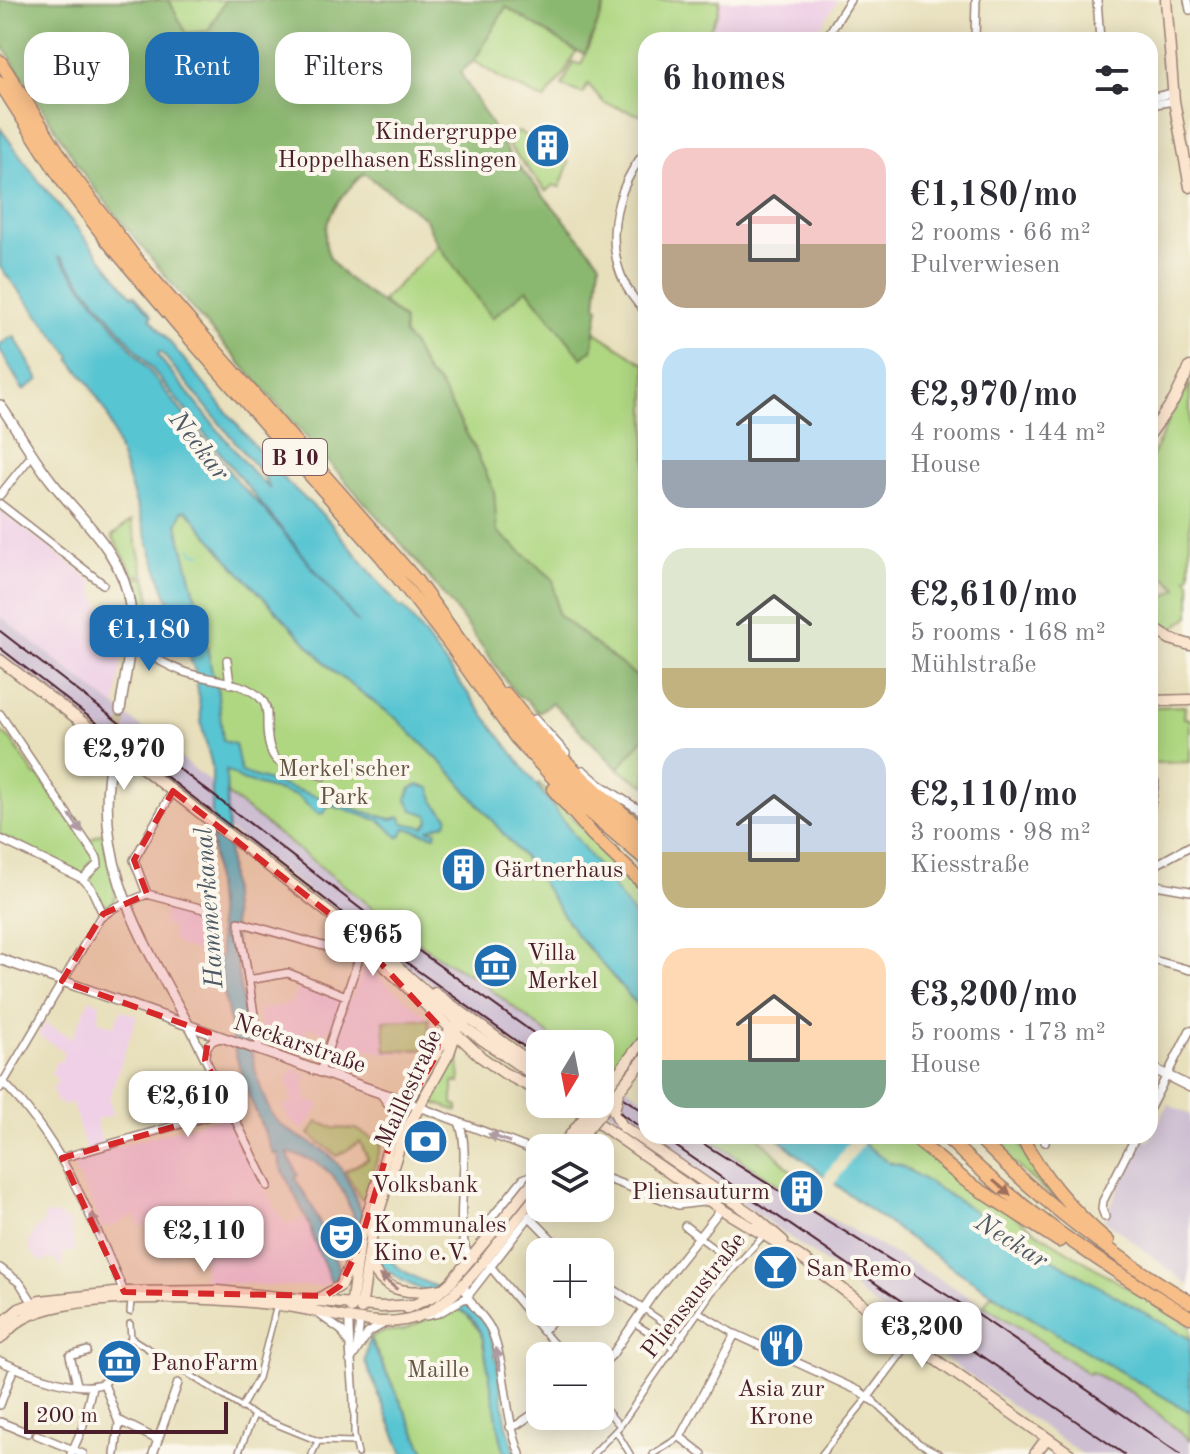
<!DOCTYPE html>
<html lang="en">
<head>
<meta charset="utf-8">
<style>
  :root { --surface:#fff; --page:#f2f2f3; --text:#2b2b33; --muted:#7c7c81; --accent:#1f6fb2 }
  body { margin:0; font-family:"Old Standard TT",serif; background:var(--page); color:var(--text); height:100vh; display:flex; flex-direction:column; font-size:30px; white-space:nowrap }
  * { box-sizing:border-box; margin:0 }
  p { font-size:26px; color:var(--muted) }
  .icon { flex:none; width:44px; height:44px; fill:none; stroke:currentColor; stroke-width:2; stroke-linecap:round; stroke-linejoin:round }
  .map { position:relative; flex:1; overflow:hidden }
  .panel { position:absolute; left:638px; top:32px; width:520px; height:1112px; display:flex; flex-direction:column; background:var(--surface); border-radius:24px; box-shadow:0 4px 20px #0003 }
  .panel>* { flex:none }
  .hud { position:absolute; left:24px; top:32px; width:494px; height:72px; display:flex; gap:16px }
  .needle { width:52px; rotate:190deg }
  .fabs { position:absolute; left:526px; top:1030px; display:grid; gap:16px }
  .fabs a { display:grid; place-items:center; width:88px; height:88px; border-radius:16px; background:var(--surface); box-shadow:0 4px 20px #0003; font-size:40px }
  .scale { position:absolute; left:24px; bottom:20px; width:204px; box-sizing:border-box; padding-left:8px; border:4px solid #4a1f2b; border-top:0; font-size:22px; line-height:28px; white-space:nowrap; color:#4a1f2b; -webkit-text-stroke:6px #fbf7ec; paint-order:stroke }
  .price { position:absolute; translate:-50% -68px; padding:0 18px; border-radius:16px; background:#fff; color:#222; font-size:26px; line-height:52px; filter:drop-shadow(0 2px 4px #0008) }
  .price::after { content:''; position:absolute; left:50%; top:48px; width:24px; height:18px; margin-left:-12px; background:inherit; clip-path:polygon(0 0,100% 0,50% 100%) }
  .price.selected { background:var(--accent); color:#fff }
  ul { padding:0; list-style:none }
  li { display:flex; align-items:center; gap:24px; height:200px; padding:0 24px }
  li span { display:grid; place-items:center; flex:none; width:224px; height:160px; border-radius:24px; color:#555 }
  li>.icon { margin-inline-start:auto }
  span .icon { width:96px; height:96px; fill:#fffc; stroke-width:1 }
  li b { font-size:34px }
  h2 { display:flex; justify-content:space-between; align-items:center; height:96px; padding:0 24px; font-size:34px }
  .tag { padding:0 28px; border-radius:24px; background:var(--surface); box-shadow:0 4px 20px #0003; font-size:28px; line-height:72px }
  .tag.selected { background:var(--accent); color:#fff }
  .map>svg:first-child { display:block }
</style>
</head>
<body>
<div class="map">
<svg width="1190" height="1454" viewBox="0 0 1190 1454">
  <rect width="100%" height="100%" fill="#fbf7ec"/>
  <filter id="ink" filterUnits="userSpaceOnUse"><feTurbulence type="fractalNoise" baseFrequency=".0125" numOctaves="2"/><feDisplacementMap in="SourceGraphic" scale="16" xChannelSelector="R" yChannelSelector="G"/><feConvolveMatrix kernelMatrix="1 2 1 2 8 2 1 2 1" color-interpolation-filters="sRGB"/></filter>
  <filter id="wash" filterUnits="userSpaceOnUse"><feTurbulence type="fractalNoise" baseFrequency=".006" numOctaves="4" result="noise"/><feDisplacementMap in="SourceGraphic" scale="32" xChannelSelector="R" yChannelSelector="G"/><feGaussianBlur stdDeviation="1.8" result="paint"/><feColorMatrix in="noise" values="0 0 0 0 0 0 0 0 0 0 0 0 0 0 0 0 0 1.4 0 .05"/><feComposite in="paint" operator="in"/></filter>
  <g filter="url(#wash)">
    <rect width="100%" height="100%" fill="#e8e0bc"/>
    <path fill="#efd0e6" d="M720,0H838L812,40H705L718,12Z
      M0,510L95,583L93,586L102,611L115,622L124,640L116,707L0,616Z
      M166,907L195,914V917L205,920L207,917L210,918V940L202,939L201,952L179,946L172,938V929L162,923Z
      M364,965L429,1018L435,1033L433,1050L385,1054L361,1047L359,1053L335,1045L340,1031L330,1027L327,1033L308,1027L299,1053L293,1054L285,1051L284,1048L263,1040L258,1010L283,1005L292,1001L298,987L302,988L304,983L351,999Z
      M90,999L100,1003L98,1021L114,1026L121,1010L137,1015L109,1099L113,1115L96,1120L104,1150L227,1116L244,1154L286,1226L305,1217L330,1281L322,1286H276L204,1281L203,1253L214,1247L198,1216L183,1224L181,1220L174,1223L172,1220L140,1227L134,1215L117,1225L102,1228L92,1202L71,1162L88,1157L72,1103L63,1105L61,1102L57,1103L52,1087L57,1085L56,1077L51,1075L56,1061L61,1062L65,1052L38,1035L45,1023L72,1038Z
      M292,1069L307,1075L303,1086L307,1088L306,1100L321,1105L303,1130L289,1119L282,1106L293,1102L287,1081Z
      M46,1214L60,1215L63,1221L70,1220L75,1252L63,1253L62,1268L54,1259L39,1261L31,1251L28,1243L38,1226L41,1227Z"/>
    <path fill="#cdbed2" d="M0,616L362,901L443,960L476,978L561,1044H540V1062L391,955L0,653Z
      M600,1071L646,1100V1136L600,1104Z
      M1168,1104L1190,1115V1286L1104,1219L1138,1149L1143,1140L1148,1142Z
      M646,1136H706L801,1202L938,1278L1029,1333L1089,1374L1091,1372L1125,1388L1164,1417L1190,1440V1454H1082L936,1352L868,1300L833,1268Z"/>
    <path fill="#afd782" stroke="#7c7b56" stroke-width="2" d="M169,0H226L208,31L185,33Z
      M607,0H720L718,12L705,40H646V117L604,103L588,84L583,94L562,86L573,62L581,65Z
      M506,7L576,51L564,74L544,100L503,80L474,61Z
      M519,132L536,141L534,146L539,153L554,160L557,157L569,162L560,187L553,185L546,191L508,145L513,134Z
      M438,245L492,317L527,289L582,358L592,350L595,332L646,365V684L558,615L553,579L496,531L494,491L474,447L439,384L427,374L414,347L404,335L403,319L382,301Z
      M1190,384V575L1187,577L1190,581V616L1168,632L1150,622V606L1178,588L1150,565V461L1171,415Z
      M183,510H187L232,564L334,672L397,719L451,772L530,865L576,934L646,1015V1022L605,1074L600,1071V1044H561L476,978L443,960L399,928L227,794L217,686L213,678L202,622L177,525Z
      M131,521L144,574L135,576L112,536Z
      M146,577L154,621L163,641L153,650L140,643V602L133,579Z
      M1185,706L1184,718L1190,719V762L1151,763L1150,707Z
      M0,731L11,740L35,775L39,776L86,842L102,833L116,893L113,903L107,906L101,903L86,878L0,835Z
      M646,735V786L618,769Z
      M539,783L646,896V931L611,887L537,784Z
      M429,1019L430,1049L386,1051L384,1021Z
      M457,1054L459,1058L460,1083L453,1082V1104L458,1106V1111L433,1103L431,1100L453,1055Z
      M318,1122L333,1128L356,1129L382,1144L364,1199H361L345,1171L368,1159L360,1142L337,1156L309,1134Z
      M706,1136H758L797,1177L786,1190Z
      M868,1136H907L1035,1231L1190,1326V1339L1067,1268L900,1165L888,1162L863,1143Z
      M983,1136H1015L1039,1177L1060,1204Z
      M991,1294L1190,1412V1440L1133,1393L1091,1372L1089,1374L1029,1333L984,1306Z
      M449,1309H459L465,1313L481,1333L505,1454H426L370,1338L381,1332L403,1330Z"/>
    <path fill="#8bb870" stroke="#6a6c4e" stroke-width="2" d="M0,0H169L186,33L208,31L226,0H607L585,54L576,51L506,7L474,61L460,72L510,156L600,262L596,306L599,307L592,350L582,358L527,289L492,318L438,245L425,218L364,173C335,201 305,238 343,274C360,290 384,303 403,319L404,335L414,347L427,374L439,384L474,447L494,491L497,531L553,579L558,615L646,684V735L618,769L552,702L538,713L526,699L518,697L459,614L407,550L194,311L87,179L0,41Z"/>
    <path fill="#59c5d2" stroke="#52727e" stroke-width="2" fill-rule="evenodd" d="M0,128L42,185L132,296L134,295L152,316L150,318L275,471L327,519L400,608L403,607L646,931V1015L576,934L530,865L451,772L397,719L334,672L232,564L187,510L182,511L177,525L202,622L213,678L217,686L223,741L235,744L241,772L368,813L391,819L401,817L403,823L424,827L429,821L428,815L413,810L406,799L411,788L418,785L430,788L436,805L448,816L446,823L428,830L437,831L435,836L405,828L401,837H398L381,821L329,805L324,813L318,814L297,796L242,780L226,770C228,858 231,944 247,1030C253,1057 257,1086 270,1111C284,1137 318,1140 336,1162C361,1194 366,1247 402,1270C428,1287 462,1291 482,1320C500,1345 500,1394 507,1425C509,1435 513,1445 516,1454L504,1452C497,1424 493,1396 488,1368C485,1354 485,1338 477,1326C460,1298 405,1290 380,1264C342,1223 357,1164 287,1153L298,1175L295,1178L312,1206L341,1273L333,1286L313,1239L310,1226L280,1165L279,1153L274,1155L250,1098L235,1052L218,958L221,955L212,844V766L202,727L196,674L158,572L108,416L89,383L70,360L71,356L0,267ZM59,257H61L358,623L262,507L240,485ZM159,352L162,353L265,478L270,489L253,473L158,356Z
      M14,336L39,380L23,390L0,350V344Z
      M775,1136H854L888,1162L900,1165L1067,1268L1190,1339V1412C1045,1329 903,1243 775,1136Z
      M369,1338L426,1454H403L365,1361Z"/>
    <path fill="#e8e0bc" d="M853,1136H860L866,1140L832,1187L822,1179Z"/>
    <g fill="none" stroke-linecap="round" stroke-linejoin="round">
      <path stroke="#59c5d2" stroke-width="2" d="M191,548L193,552L201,554"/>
    </g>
  </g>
  <g filter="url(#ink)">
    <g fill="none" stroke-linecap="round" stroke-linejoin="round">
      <path stroke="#c8b99f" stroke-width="9" stroke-dasharray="9 4.5" stroke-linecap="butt" d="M113,750L120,710"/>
      <defs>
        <path id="pedestrian" d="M700,1238L735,1264
          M644,1309L683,1336
          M130,1312L131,1300
          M699,1312L735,1334
          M634,1323L674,1348
          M130,1324L131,1338
          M543,1331L565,1356
          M131,1338L254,1415L318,1441L354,1442
          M118,1357L131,1338
          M873,1401L919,1443L940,1454
          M600,1403L620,1426
          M354,1407V1435L358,1454
          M241,1408L258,1378L277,1305
          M616,1431L630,1454
          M238,1454L254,1415
          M312,1454L318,1441
          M593,1454L620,1426L712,1292L764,1235
          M653,1454L680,1437
          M822,1454L868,1397"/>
        <path id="minor" d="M1097,0L1100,40
          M1188,0L1190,10
          M825,40L850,0
          M975,40L976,0
          M1150,98L1173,93
          M1150,105L1174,101
          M646,151C607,198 600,268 646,312
          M0,495L28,460
          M0,504L103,584
          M129,650C150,652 167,667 187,673C209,680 248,681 263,701C268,708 267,717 267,725C268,771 285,764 323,776
          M227,660L230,684
          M0,714L97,858L98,864L83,879
          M535,719L566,753
          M583,770L599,784L646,814
          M1150,774L1155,782L1150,811
          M0,839L83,879L91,888L103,914
          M1150,868L1190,846
          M1150,884L1190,891
          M147,894L134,860L173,791
          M147,894L211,911
          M1150,959L1190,970
          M248,980L288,973L346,996
          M189,1026L268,1186
          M260,1051L239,922L358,956V961L320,1072
          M205,1058C205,1046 210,1039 223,1038
          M2,1081C63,1143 89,1213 124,1292
          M0,1088L100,918L114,908L147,894
          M417,1106L540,1153
          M1150,1108L1190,1030
          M459,1122C474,1159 449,1227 471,1260
          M1045,1142L1047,1136
          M62,1158L230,1110
          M600,1176L678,1205L710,1201
          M529,1216L564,1252
          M1105,1217L1102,1209L1103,1201L1136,1136
          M685,1226L700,1238
          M463,1234L482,1230L523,1179L530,1176L540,1182
          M490,1266L543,1331L560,1312
          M0,1268L20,1283L33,1303
          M600,1281L644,1309
          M465,1284C463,1302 486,1315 492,1332C507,1370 504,1414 520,1454
          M320,1315L342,1331L348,1342
          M425,1316L439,1313L467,1297L540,1203
          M349,1317C348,1348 354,1376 354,1407
          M357,1349L360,1319
          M0,1361C22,1371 86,1397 106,1381L118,1357
          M350,1361L368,1333L385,1323
          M600,1366L612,1355L652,1296L721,1209
          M77,1384L70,1356L87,1351
          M104,1384L119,1423L115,1454
          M868,1397L910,1341
          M0,1405L14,1367
          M118,1420L156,1439
          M0,1422L28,1433
          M510,1427L517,1425L540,1409
          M37,1435L83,1454
          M71,1454L82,1429L92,1387
          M153,1454L178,1383
          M702,1454L680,1437L735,1334L859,1391L873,1401"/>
        <path id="tertiary" d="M0,405C18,430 33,458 52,482C82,520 124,555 130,606C134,640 125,676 120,710
          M112,754C91,861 140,935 189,1026
          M0,959L412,1104
          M1150,1067L1190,1087
          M382,1094L393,1109L395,1127"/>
        <path id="secondary" d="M1166,0L1174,101L1190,187
          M1150,434L1174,400L1190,367
          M1150,626L1170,639L1190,645
          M0,660L107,741
          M1150,701L1190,700
          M126,755L397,966L467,1029L540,1080
          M372,954L481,1057L504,1073L540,1092
          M435,993L540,1069
          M612,1081L646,1037
          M621,1088L646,1057
          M563,1104L584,1113L721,1209L799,1256L936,1360L1070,1454
          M614,1111L622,1126L754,1216L783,1241
          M369,1256C377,1293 410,1295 442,1289
          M318,1299L340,1286L353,1259
          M351,1308L360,1238L390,1142L404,1107L449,1032L459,1023
          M407,1308L436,1295L451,1282L496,1228
          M361,1309L372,1233L402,1138L449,1053L459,1023
          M0,1325L19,1309L40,1301L124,1292L217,1291L382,1307L413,1305
          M0,1339C8,1330 17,1321 28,1316C85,1289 231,1298 294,1307C337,1314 385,1333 426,1313C465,1296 512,1223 540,1188
          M1035,1454L1047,1438"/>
        <path id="trunk" d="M0,61L74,177L140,264L416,580L532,740L572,784L646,846
          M0,83L65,185L109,243L179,326L381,556L449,643L516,738L568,794L646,860
          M506,694C546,746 594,791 646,832
          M553,789L593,835L646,886
          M912,1136L966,1181L1059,1241
          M945,1136C1017,1208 1102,1265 1190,1317
          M977,1136C1041,1202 1111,1255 1190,1302
          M1021,1136C1043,1177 1072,1211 1108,1241"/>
      </defs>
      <use href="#pedestrian" stroke="#998074" stroke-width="8"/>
      <use href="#minor" stroke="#998074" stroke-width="10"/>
      <use href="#tertiary" stroke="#998074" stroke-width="12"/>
      <use href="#secondary" stroke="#998074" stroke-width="13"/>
      <use href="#trunk" stroke="#998074" stroke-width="15"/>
      <use href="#pedestrian" stroke="#fff" stroke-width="5"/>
      <use href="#minor" stroke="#fff" stroke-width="7"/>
      <use href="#tertiary" stroke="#fff" stroke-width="9"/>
      <use href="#secondary" stroke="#fce5cf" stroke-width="10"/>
      <use href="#trunk" stroke="#f7be88" stroke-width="12"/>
      <path stroke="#4a1f2b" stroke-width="2" d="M0,631L370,916L549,1044
        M0,648L414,968L540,1058
        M600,1083L646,1113
        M600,1099L646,1131
        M661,1136L1124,1454
        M691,1136L971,1310L1180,1454"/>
      <defs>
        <path id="secondary-bridge" d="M107,741L126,755
          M600,1097L612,1081
          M614,1111L618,1093
          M560,1148L595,1104
          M572,1148L621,1088
          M496,1228L540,1173"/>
      </defs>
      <use href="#secondary-bridge" stroke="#998074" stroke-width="13" stroke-linecap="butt"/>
      <use href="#secondary-bridge" stroke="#fce5cf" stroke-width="10"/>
    </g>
    <defs><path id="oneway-solid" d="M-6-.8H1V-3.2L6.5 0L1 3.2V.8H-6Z" transform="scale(2)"/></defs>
    <g fill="#ae9aa0">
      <use href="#oneway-solid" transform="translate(76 824) rotate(56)"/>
      <use href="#oneway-solid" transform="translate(499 1138) rotate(-159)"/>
      <use href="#oneway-solid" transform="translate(95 1224) rotate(-112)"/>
      <use href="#oneway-solid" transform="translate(498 1359) rotate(-100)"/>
    </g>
    <use fill="#a06e5a" href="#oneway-solid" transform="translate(1002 1188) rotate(41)"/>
    <use fill="#a3827d" href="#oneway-solid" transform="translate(388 1282) rotate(-141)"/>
  </g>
  <path fill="#d62828" fill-opacity="0.2" stroke="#d62828" stroke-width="6" stroke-dasharray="16 10" stroke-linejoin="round" d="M173,791L349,929L439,1026L437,1054L417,1089L407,1102L395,1098V1127L359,1247L340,1286L325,1296L124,1292L62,1158L230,1111L205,1060L209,1033L62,981L103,914L147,894L134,860Z"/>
  <defs>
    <symbol id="building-disc" viewBox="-11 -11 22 22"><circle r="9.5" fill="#1f6fb2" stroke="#fbf7ec"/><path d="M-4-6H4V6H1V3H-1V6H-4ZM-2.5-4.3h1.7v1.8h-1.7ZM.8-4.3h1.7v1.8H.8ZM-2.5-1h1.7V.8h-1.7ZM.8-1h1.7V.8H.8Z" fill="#fff"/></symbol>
    <symbol id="museum-disc" viewBox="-11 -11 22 22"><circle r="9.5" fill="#1f6fb2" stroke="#fbf7ec"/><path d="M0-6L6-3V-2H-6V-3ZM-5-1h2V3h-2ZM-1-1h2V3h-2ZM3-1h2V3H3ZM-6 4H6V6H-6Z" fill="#fff"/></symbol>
    <symbol id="bank-disc" viewBox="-11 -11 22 22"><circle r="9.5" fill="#1f6fb2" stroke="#fbf7ec"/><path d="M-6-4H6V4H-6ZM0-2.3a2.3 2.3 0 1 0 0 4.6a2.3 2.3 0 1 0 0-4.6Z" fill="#fff"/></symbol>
    <symbol id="theatre-disc" viewBox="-11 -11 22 22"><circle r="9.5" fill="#1f6fb2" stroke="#fbf7ec"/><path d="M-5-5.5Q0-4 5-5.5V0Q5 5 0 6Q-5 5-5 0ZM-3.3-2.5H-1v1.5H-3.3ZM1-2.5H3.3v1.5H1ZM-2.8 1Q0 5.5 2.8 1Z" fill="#fff"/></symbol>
    <symbol id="bar-disc" viewBox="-11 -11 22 22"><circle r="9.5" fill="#1f6fb2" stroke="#fbf7ec"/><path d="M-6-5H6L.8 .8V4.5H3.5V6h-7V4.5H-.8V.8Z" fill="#fff"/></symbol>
    <symbol id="restaurant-disc" viewBox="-11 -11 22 22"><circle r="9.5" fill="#1f6fb2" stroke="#fbf7ec"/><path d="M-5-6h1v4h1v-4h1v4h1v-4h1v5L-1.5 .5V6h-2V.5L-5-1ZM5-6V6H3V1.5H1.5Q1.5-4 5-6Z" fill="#fff"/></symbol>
  </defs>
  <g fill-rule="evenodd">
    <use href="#building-disc" x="522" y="120" width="51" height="51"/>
    <use href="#building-disc" x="438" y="844" width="51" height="51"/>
    <use href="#museum-disc" x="470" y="940" width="51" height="51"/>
    <use href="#bank-disc" x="400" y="1116" width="51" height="51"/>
    <use href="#building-disc" x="776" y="1166" width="51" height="51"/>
    <use href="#theatre-disc" x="316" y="1212" width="51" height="51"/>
    <use href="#bar-disc" x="750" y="1242" width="51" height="51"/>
    <use href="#restaurant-disc" x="756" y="1320" width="51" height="51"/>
    <use href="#museum-disc" x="94" y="1336" width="51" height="51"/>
  </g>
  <g text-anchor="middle" stroke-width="8" stroke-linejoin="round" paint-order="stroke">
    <rect fill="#fbf7ec" stroke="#7f6065" stroke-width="2" x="263" y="439" width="64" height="36" rx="6"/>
    <g font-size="22" font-weight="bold" fill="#4a1f2b">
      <text x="295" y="465">B 10</text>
    </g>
    <g font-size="24" fill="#4a1f2b" stroke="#fbf7ec" text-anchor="start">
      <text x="517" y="139" text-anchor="end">Kindergruppe<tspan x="517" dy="28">Hoppelhasen Esslingen</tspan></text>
      <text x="494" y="877">Gärtnerhaus</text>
      <text x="527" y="960">Villa<tspan x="527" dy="28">Merkel</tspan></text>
      <text x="425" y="1192" text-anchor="middle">Volksbank</text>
      <text x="770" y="1199" text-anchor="end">Pliensauturm</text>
      <text x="373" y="1232">Kommunales<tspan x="373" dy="28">Kino e.V.</tspan></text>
      <text x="806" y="1276">San Remo</text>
      <text x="151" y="1370">PanoFarm</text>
      <text x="781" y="1396" text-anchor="middle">Asia zur<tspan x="781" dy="28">Krone</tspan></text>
    </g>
    <g font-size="24" fill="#685645" stroke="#fbf7ec">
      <text x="344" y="776">Merkel'scher<tspan x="344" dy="28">Park</tspan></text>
      <text x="438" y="1377">Maille</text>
    </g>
    <g font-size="24" fill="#4a1f2b" stroke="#fbf7ec">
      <text transform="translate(300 1043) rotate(19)" y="8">Neckarstraße</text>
      <text transform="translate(408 1088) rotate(-65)" y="8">Maillestraße</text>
      <text transform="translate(693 1295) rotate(-52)" y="8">Pliensaustraße</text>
    </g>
    <g font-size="26" font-style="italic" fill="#4f5965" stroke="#fbf7ec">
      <text transform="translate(200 445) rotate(52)" y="9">Neckar</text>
      <text transform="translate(208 908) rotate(-94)" y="9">Hammerkanal</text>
      <text transform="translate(1012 1240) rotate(32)" y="9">Neckar</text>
    </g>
  </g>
</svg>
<div class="fabs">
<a><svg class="needle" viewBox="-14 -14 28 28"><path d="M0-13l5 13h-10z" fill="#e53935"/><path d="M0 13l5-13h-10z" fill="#7c7c81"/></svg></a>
<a><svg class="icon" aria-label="layers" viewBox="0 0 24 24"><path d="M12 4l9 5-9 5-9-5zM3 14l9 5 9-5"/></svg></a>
<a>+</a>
<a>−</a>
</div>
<div class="scale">200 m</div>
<b class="price selected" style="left:149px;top:673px">€1,180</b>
<b class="price" style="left:124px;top:792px">€2,970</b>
<b class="price" style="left:373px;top:978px">€965</b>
<b class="price" style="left:188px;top:1139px">€2,610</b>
<b class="price" style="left:204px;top:1274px">€2,110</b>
<b class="price" style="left:922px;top:1370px">€3,200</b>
<div class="hud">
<a class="tag">Buy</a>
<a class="tag selected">Rent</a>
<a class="tag">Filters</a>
</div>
<section class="panel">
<h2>6 homes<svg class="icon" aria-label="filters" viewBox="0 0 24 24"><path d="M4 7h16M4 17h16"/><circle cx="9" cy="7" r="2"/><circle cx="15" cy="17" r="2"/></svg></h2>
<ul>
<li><span style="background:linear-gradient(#f6c9c9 60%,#b9a48a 0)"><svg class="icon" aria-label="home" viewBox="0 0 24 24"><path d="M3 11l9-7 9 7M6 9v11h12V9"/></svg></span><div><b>€1,180/mo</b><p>2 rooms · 66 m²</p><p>Pulverwiesen</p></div></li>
<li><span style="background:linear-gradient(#bfe0f5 70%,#9aa5b1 0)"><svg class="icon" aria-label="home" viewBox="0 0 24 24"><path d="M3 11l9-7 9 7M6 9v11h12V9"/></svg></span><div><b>€2,970/mo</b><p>4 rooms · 144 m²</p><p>House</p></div></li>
<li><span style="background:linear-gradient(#dfe7d0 75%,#c2b280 0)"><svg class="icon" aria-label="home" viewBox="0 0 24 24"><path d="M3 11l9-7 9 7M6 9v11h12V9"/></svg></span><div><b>€2,610/mo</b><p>5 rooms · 168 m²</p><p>Mühlstraße</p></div></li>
<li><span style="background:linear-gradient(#c9d6e8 65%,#c2b280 0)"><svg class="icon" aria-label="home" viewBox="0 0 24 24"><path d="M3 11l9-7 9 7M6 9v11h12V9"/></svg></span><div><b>€2,110/mo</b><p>3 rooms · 98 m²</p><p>Kiesstraße</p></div></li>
<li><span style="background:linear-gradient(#ffd9b3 70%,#7fa58c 0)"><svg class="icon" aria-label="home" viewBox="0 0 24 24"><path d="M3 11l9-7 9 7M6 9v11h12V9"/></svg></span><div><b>€3,200/mo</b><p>5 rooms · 173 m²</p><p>House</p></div></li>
</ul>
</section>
</div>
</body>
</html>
